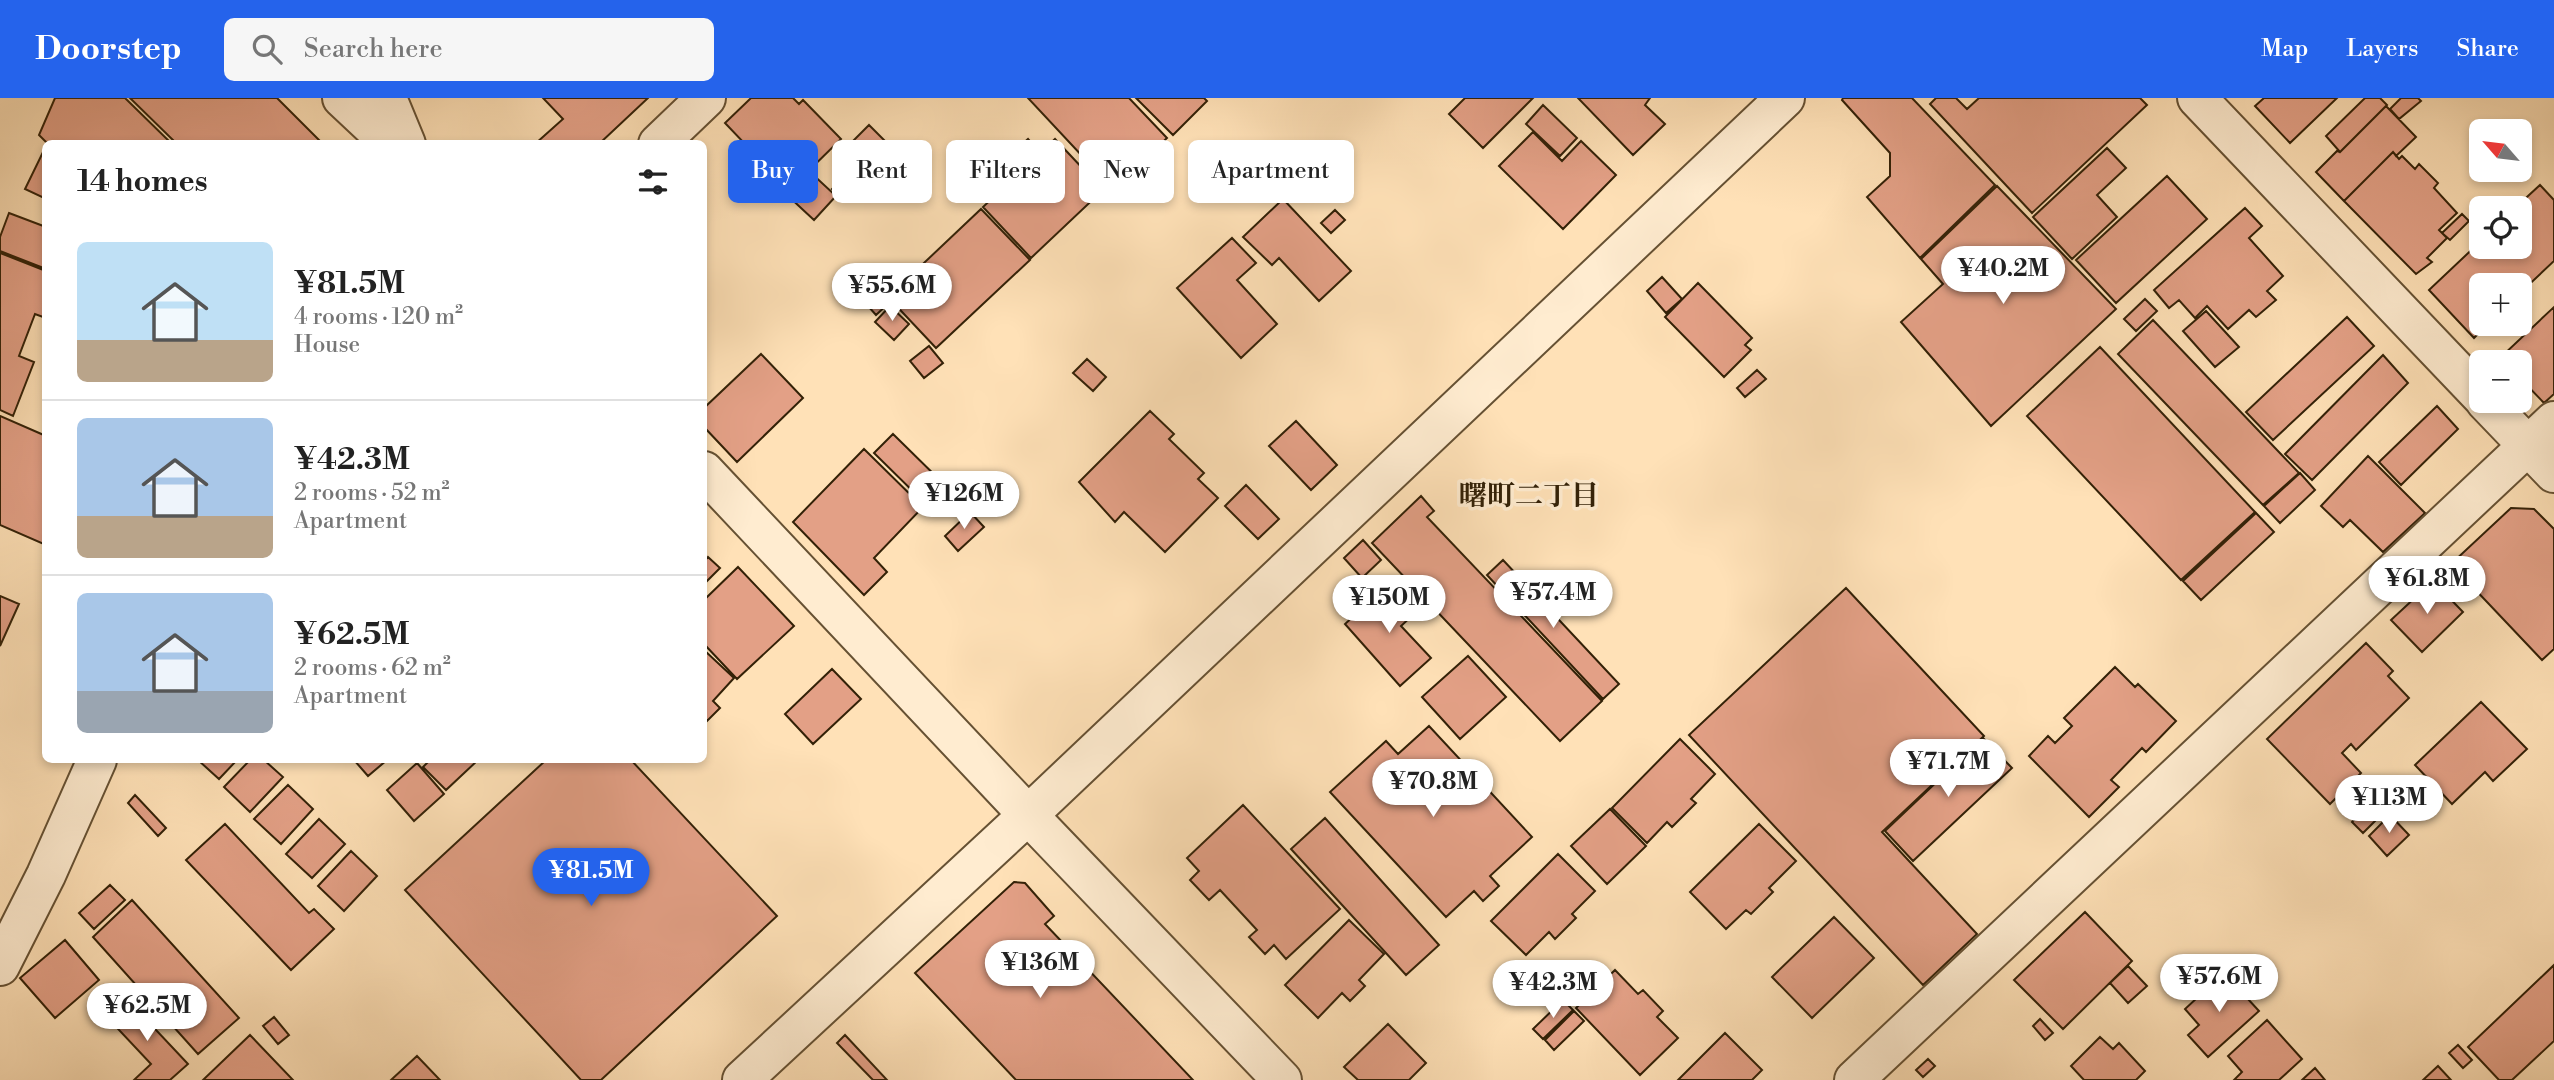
<!DOCTYPE html>
<html lang="en">
<head>
<meta charset="utf-8">
<style>
  :root { --surface:#fff; --page:#f6f6f6; --text:#222; --muted:#767676; --line:#e0e0e0; --accent:#2563eb }
  body { margin:0; font-family:"Libre Bodoni","Noto Serif JP",serif; background:var(--page); color:var(--text); height:100vh; display:flex; flex-direction:column; font-size:26px; white-space:nowrap }
  * { box-sizing:border-box; margin:0 }
  p { font-size:23px; color:var(--muted) }
  .icon { flex:none; width:38px; height:38px; fill:none; stroke:currentColor; stroke-width:2; stroke-linecap:round; stroke-linejoin:round }
  .map { position:relative; flex:1; overflow:hidden }
  .drawer { position:absolute; left:42px; top:42px; width:665px; height:623px; display:flex; flex-direction:column; background:var(--surface); border-radius:10px; box-shadow:0 4px 10px #0003 }
  .drawer>* { flex:none }
  .top-card { position:absolute; left:728px; top:42px; width:665px; height:63px; display:flex; gap:14px }
  .needle { width:46px; rotate:298deg }
  .fabs { position:absolute; left:2469px; top:21px; display:grid; gap:14px }
  .fabs a { display:grid; place-items:center; width:63px; height:63px; border-radius:10px; background:var(--surface); box-shadow:0 4px 10px #0003; font-size:35px }
  .price { position:absolute; translate:-50% -60px; padding:0 16px; border-radius:24px; background:#fff; color:#222; font-size:23px; line-height:46px; filter:drop-shadow(0 2px 4px #0008) }
  .price::after { content:''; position:absolute; left:50%; top:42px; width:21px; height:16px; margin-left:-10px; background:inherit; clip-path:polygon(0 0,100% 0,50% 100%) }
  .price.current { background:var(--accent); color:#fff }
  ul { padding:0; list-style:none }
  li { display:flex; align-items:center; gap:21px; height:175px; padding:0 35px }
  li+li { border-top:2px solid var(--line) }
  li span { display:grid; place-items:center; flex:none; width:196px; height:140px; border-radius:10px; color:#555 }
  li>.icon { margin-inline-start:auto }
  span .icon { width:84px; height:84px; fill:#fffc; stroke-width:1 }
  li b { font-size:30px }
  h2 { display:flex; justify-content:space-between; align-items:center; height:84px; padding:0 35px; font-size:30px }
  .tag { padding:0 24px; border-radius:10px; background:var(--surface); box-shadow:0 4px 10px #0003; font-size:24px; line-height:63px }
  .tag.current { background:var(--accent); color:#fff }
  header { display:flex; align-items:center; gap:42px; box-sizing:border-box; height:98px; padding:0 35px; background:var(--accent); color:#fff }
  header strong { font-size:33px }
  nav { display:flex; gap:38px; margin-inline-start:auto; font-size:24px }
  .search { width:490px; height:63px; background:var(--page); display:flex; align-items:center; gap:18px; box-sizing:border-box; padding:0 24px; border-radius:10px; color:var(--muted); font-size:26px }
  .map>svg:first-child { display:block }
</style>
</head>
<body>
<header>
<strong>Doorstep</strong>
<div class="search"><svg class="icon" aria-label="search" viewBox="0 0 24 24"><circle cx="10" cy="10" r="6"/><path d="M15 15l6 6"/></svg>Search here</div>
<nav><a>Map</a><a>Layers</a><a>Share</a></nav>
</header>
<div class="map">
<svg width="2554" height="982" viewBox="0 0 2554 982">
  <rect width="100%" height="100%" fill="#ffe1b7"/>
  <filter id="stains"><feTurbulence type="fractalNoise" baseFrequency=".00286" numOctaves="4"/><feColorMatrix values="0 0 0 0 .2 0 0 0 0 .09 0 0 0 0 .02 0 0 0 .5 -.17"/></filter>
  <radialGradient id="worn" r=".72"><stop offset=".6" stop-color="#630" stop-opacity="0"/><stop offset="1" stop-color="#630" stop-opacity=".3"/></radialGradient>
  <path fill="#e3a086" stroke="#332107" stroke-width="2" d="M55,0H125L172,46H48L39,37Z
    M130,0H277L323,46H177Z
    M543,0H648L599,46H535L563,21Z
    M751,0H793L799,6L803,2L841,41L789,92L725,25Z
    M1028,0H1129L1167,40L1113,91Z
    M1136,0H1204L1207,3L1173,37Z
    M1465,0H1533L1483,50L1449,16Z
    M1578,0H1650L1645,7L1665,26L1633,57Z
    M1843,0H1912L1995,87L1920,160L1867,99L1890,78V55L1842,2Z
    M1936,0H1956L1967,11L1979,0H2140L2147,7L2032,115L1930,6Z
    M2264,0H2337L2290,45L2255,8Z
    M2365,0H2380L2387,7L2340,54L2326,38Z
    M2401,0H2418L2421,3L2399,21L2390,11Z
    M1543,7L1577,40L1560,58L1526,26Z
    M2386,8L2416,39L2396,58L2393,54L2344,103L2316,74L2337,53L2340,54Z
    M869,27L894,52L874,73L849,47Z
    M1533,34L1562,63L1581,43L1616,77L1563,131L1499,68Z
    M1028,41L1035,49L1017,66L1009,58Z
    M1055,41L1103,92L1031,160L983,109Z
    M46,48V99L44,100L25,91Z
    M2107,50L2126,70L2097,97L2117,119L2072,161L2033,119Z
    M2393,54L2399,61L2402,58L2415,71L2419,66L2438,85L2434,90L2457,115L2439,132L2447,140L2427,160L2432,164L2416,176L2344,103Z
    M809,73L836,98L814,122L787,97Z
    M990,77L998,84L984,96L977,89Z
    M2167,78L2207,121L2116,205L2076,162Z
    M845,79L854,88L841,100L832,91Z
    M2540,87L2554,102V163L2520,195V187H2482V226H2488L2474,240L2429,192L2482,142V149H2520V110H2515Z
    M1997,88L2116,211L1991,328L1901,224L1943,186L1921,161Z
    M1283,101L1351,173L1319,203L1279,160L1272,167L1243,139Z
    M2245,110L2262,128L2249,140L2283,178L2267,193L2276,202L2256,219L2249,212L2228,231L2207,208L2195,220L2179,202L2169,210L2154,192Z
    M981,111L1030,162L936,250L888,199Z
    M1335,112L1345,122L1331,135L1321,125Z
    M9,115L46,129V171L0,153V139Z
    M2462,116L2469,123L2450,142L2442,135Z
    M1232,140L1256,165L1237,182L1277,226L1241,260L1177,190Z
    M0,155L46,173V213L43,219L35,216L19,258L34,264L13,318L0,312Z
    M859,169L890,204L876,217L845,182Z
    M1662,179L1682,201L1666,215L1647,193Z
    M1698,185L1752,240L1745,247L1751,252L1724,279L1665,219Z
    M2145,201L2157,213L2136,233L2124,221Z
    M890,208L909,226L894,242L875,224Z
    M2554,209V296L2544,305L2520,280V264H2505L2501,259Z
    M2206,213L2239,249L2215,269L2183,233Z
    M2347,219L2374,248L2273,342L2246,314Z
    M2153,222L2299,375L2263,407L2118,256Z
    M929,248L943,265L924,280L910,263Z
    M2100,249L2255,414L2181,482L2027,318Z
    M761,256L803,300L737,364L704,329V310Z
    M2383,257L2408,285L2312,382L2285,356Z
    M1087,261L1106,279L1093,293L1073,275Z
    M1757,272L1766,281L1745,299L1737,290Z
    M2437,308L2458,331L2401,387L2379,364Z
    M1150,313L1174,336L1169,341L1204,375L1198,381L1218,400L1165,454L1124,414L1115,424L1079,384Z
    M0,318L46,338V447L0,427Z
    M1296,323L1337,367L1311,392L1269,348Z
    M893,336L952,394L933,413L874,355Z
    M864,351L923,409L874,460L887,474L864,497L793,424Z
    M2368,358L2425,415L2383,454L2350,422L2343,429L2321,408Z
    M2300,375L2315,392L2280,425L2264,408Z
    M1246,387L1279,421L1258,441L1225,408Z
    M1421,398L1434,413L1427,419L1602,603L1560,643L1372,445Z
    M2511,410L2534,411L2554,431V551L2542,562L2451,466Z
    M970,414L984,429L958,453L945,438Z
    M2256,415L2274,434L2201,502L2183,483Z
    M1363,442L1381,462L1362,480L1344,460Z
    M708,459L720,470L704,486V464Z
    M1503,462L1619,586L1603,601L1487,477Z
    M738,469L794,528L737,581L704,546V502Z
    M2433,483L2463,514L2422,554L2391,522Z
    M1389,486L1415,515L1401,528L1431,560L1400,588L1345,526Z
    M1846,490L1984,638L1882,734L1977,836L1923,887L1689,637Z
    M0,498L19,506L0,548Z
    M2366,545L2393,573L2388,578L2409,600L2356,652L2351,646L2342,655L2361,675L2330,706L2267,641Z
    M704,552L734,580L713,603L720,610L707,623L704,619Z
    M1468,558L1506,599L1460,641L1422,599Z
    M2115,569L2135,589L2138,586L2176,623L2146,654L2142,650L2111,682L2119,689L2089,719L2029,658L2048,638L2055,645L2072,628L2064,620Z
    M832,571L861,601L813,646L785,616Z
    M2481,604L2527,651L2493,683L2485,674L2452,706L2415,667Z
    M1429,628L1532,739L1490,778L1499,788L1483,803L1474,793L1446,819L1330,694L1386,643L1398,656Z
    M1983,640L2012,670L1913,763L1885,733Z
    M1680,641L1715,676L1691,701L1696,705L1672,729L1667,724L1647,745L1612,710Z
    M198,662H237L219,681Z
    M250,662H264L283,679L250,714L224,689Z
    M354,662H387L368,678Z
    M430,662H478L446,692L423,669Z
    M546,662H631L777,818L601,982H581L405,792Z
    M417,665L444,696L414,723L387,692Z
    M288,687L313,711L281,746L254,721Z
    M2381,693L2394,704L2363,735L2352,724Z
    M135,697L166,730L158,738L128,705Z
    M1243,707L1340,811L1286,861L1274,847L1265,856L1249,839L1257,832L1220,792L1209,802L1190,782L1199,773L1187,760Z
    M1610,711L1646,748L1607,786L1571,748Z
    M2390,717L2409,737L2387,758L2369,738Z
    M1325,720L1439,847L1406,877L1291,751Z
    M319,721L345,746L312,780L286,756Z
    M225,726L309,815L314,811L334,831L291,872L186,762Z
    M1759,726L1796,763L1769,790L1773,794L1751,816L1746,812L1726,831L1690,794Z
    M351,753L377,778L344,813L318,788Z
    M1558,756L1595,793L1572,816L1576,820L1555,841L1549,834L1526,857L1491,823Z
    M1014,784L1025,785L1054,818L1045,826L1193,982H1016L915,875Z
    M110,787L125,802L94,831L79,815Z
    M132,802L239,920L198,956L93,839Z
    M2085,814L2132,863L2063,931L2014,882Z
    M1834,819L1874,860L1812,920L1772,879Z
    M1349,822L1384,856L1359,882L1365,888L1350,903L1342,895L1318,920L1285,887Z
    M65,842L99,882L55,920L20,880Z
    M2554,867V943L2512,982H2499L2468,949Z
    M2128,868L2147,888L2128,905L2110,885Z
    M1615,872L1638,896L1643,892L1663,913L1657,919L1678,940L1640,977L1576,910Z
    M2224,875L2259,913L2208,959L2188,937L2199,927L2185,911Z
    M125,899L188,966L170,982H134L151,966L105,917Z
    M1563,902L1573,912L1543,941L1533,931Z
    M1574,913L1584,923L1554,952L1545,942Z
    M274,919L289,937L278,946L263,928Z
    M2040,921L2053,935L2045,942L2033,928Z
    M2267,922L2302,961L2279,982H2234L2242,974L2228,958Z
    M1388,926L1426,965L1409,982H1358L1344,969Z
    M1725,935L1762,972L1752,982H1678Z
    M250,937L293,982H203Z
    M845,937L887,982H873L837,945Z
    M2100,939L2113,951L2119,945L2145,973L2136,982H2084L2071,968Z
    M2458,947L2472,962L2463,970L2449,955Z
    M417,958L440,982H391Z
    M1928,961L1935,968L1923,979L1916,972Z
    M2438,968L2451,982H2423Z
    M2315,970L2325,982H2302Z"/>
  <g fill="none" stroke-linecap="round" stroke-linejoin="round">
    <defs>
      <path id="minor" d="M387,0L406,46
        M658,46L706,0
        M0,868L46,777L97,662
        M1854,982L2554,323"/>
      <path id="tertiary" d="M342,0L391,46
        M2197,0L2482,299
        M2485,303L2554,375
        M704,373L1028,717L1282,982
        M742,982L1028,717L1785,0"/>
    </defs>
    <use href="#minor" stroke="#665133" stroke-width="42"/>
    <use href="#tertiary" stroke="#665133" stroke-width="42"/>
    <use href="#minor" stroke="#ffecd0" stroke-width="38"/>
    <use href="#tertiary" stroke="#ffecd0" stroke-width="38"/>
  </g>
  <g text-anchor="middle" stroke-width="7" stroke-linejoin="round" paint-order="stroke">
    <g font-size="28" font-weight="bold" fill="#332107" stroke="#ffecd0">
      <text x="1529" y="407">曙町二丁目</text>
    </g>
  </g>
  <rect width="100%" height="100%" filter="url(#stains)"/>
  <rect width="100%" height="100%" fill="url(#worn)"/>
</svg>
<div class="fabs">
<a><svg class="needle" viewBox="-14 -14 28 28"><path d="M0-13l5 13h-10z" fill="#e53935"/><path d="M0 13l5-13h-10z" fill="#767676"/></svg></a>
<a><svg class="icon" aria-label="locate" viewBox="0 0 24 24"><circle cx="12" cy="12" r="6"/><path d="M12 2v4M12 18v4M2 12h4M18 12h4"/></svg></a>
<a>+</a>
<a>−</a>
</div>
<b class="price" style="left:2003px;top:208px">¥40.2M</b>
<b class="price" style="left:892px;top:225px">¥55.6M</b>
<b class="price" style="left:964px;top:433px">¥126M</b>
<b class="price" style="left:2427px;top:518px">¥61.8M</b>
<b class="price" style="left:1553px;top:532px">¥57.4M</b>
<b class="price" style="left:1389px;top:537px">¥150M</b>
<b class="price" style="left:1948px;top:701px">¥71.7M</b>
<b class="price" style="left:1433px;top:721px">¥70.8M</b>
<b class="price" style="left:2389px;top:737px">¥113M</b>
<b class="price current" style="left:591px;top:810px">¥81.5M</b>
<b class="price" style="left:1040px;top:902px">¥136M</b>
<b class="price" style="left:2219px;top:916px">¥57.6M</b>
<b class="price" style="left:1553px;top:922px">¥42.3M</b>
<b class="price" style="left:147px;top:945px">¥62.5M</b>
<div class="top-card">
<a class="tag current">Buy</a>
<a class="tag">Rent</a>
<a class="tag">Filters</a>
<a class="tag">New</a>
<a class="tag">Apartment</a>
</div>
<section class="drawer">
<h2>14 homes<svg class="icon" aria-label="filters" viewBox="0 0 24 24"><path d="M4 7h16M4 17h16"/><circle cx="9" cy="7" r="2"/><circle cx="15" cy="17" r="2"/></svg></h2>
<ul>
<li><span style="background:linear-gradient(#bfe0f5 70%,#b9a48a 0)"><svg class="icon" aria-label="home" viewBox="0 0 24 24"><path d="M3 11l9-7 9 7M6 9v11h12V9"/></svg></span><div><b>¥81.5M</b><p>4 rooms · 120 m²</p><p>House</p></div></li>
<li><span style="background:linear-gradient(#a9c7e8 70%,#b9a48a 0)"><svg class="icon" aria-label="home" viewBox="0 0 24 24"><path d="M3 11l9-7 9 7M6 9v11h12V9"/></svg></span><div><b>¥42.3M</b><p>2 rooms · 52 m²</p><p>Apartment</p></div></li>
<li><span style="background:linear-gradient(#a9c7e8 70%,#9aa5b1 0)"><svg class="icon" aria-label="home" viewBox="0 0 24 24"><path d="M3 11l9-7 9 7M6 9v11h12V9"/></svg></span><div><b>¥62.5M</b><p>2 rooms · 62 m²</p><p>Apartment</p></div></li>
</ul>
</section>
</div>
</body>
</html>
